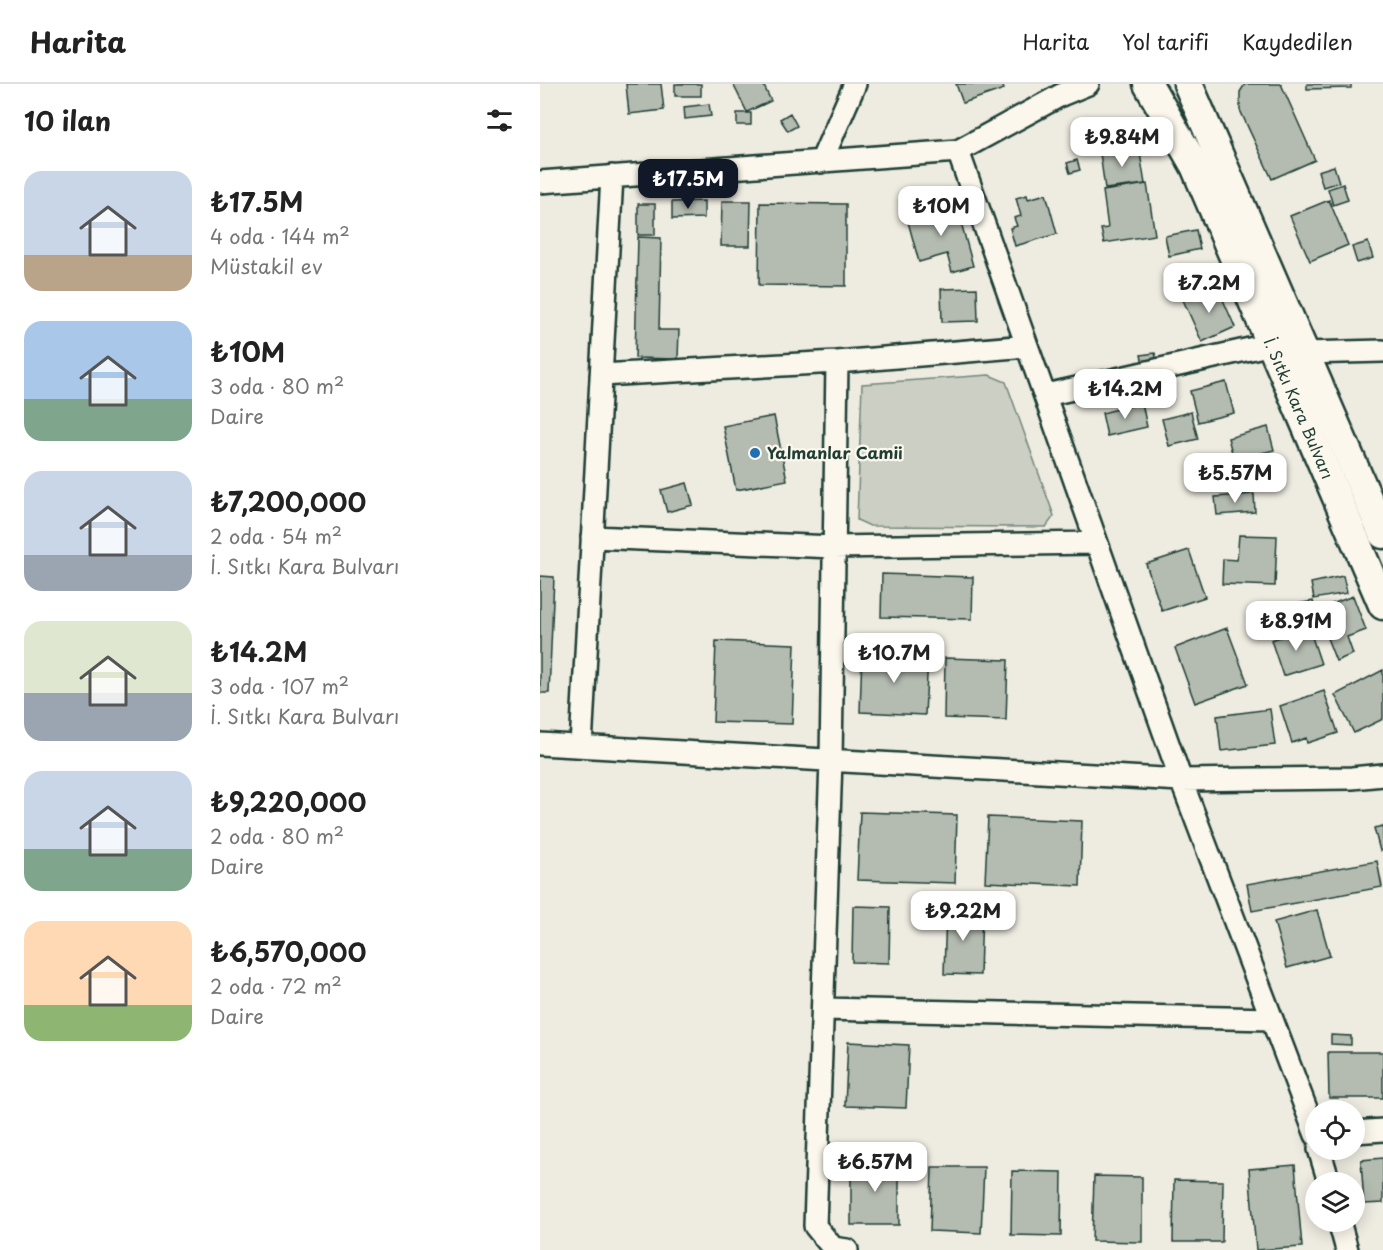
<!DOCTYPE html>
<html lang="tr">
<head>
<meta charset="utf-8">
<style>
  :root { --surface:#fff; --page:#f2f2f2; --text:#222; --muted:#767676; --line:#e0e0e0; --accent:#111827 }
  body { margin:0; font-family:"Playpen Sans",sans-serif; background:var(--page); color:var(--text); height:100vh; display:flex; flex-direction:column; font-size:22px; white-space:nowrap }
  * { box-sizing:border-box; margin:0 }
  p { font-size:20px; color:var(--muted) }
  .icon { flex:none; width:33px; height:33px; fill:none; stroke:currentColor; stroke-width:2; stroke-linecap:round; stroke-linejoin:round }
  .map { position:relative; flex:1; overflow:hidden }
  .panel { display:flex; flex-direction:column; background:var(--surface); width:540px }
  .panel>* { flex:none }
  .tools { position:absolute; left:765px; top:1016px; display:grid; gap:12px }
  .tools a { display:grid; place-items:center; width:60px; height:60px; border-radius:50%; background:var(--surface); box-shadow:0 3px 15px #0003; font-size:30px }
  .price { position:absolute; translate:-50% -51px; padding:0 14px; border-radius:12px; background:#fff; color:#222; font-size:20px; line-height:39px; filter:drop-shadow(0 2px 3px #0008) }
  .price::after { content:''; position:absolute; left:50%; top:36px; width:18px; height:14px; margin-left:-9px; background:inherit; clip-path:polygon(0 0,100% 0,50% 100%) }
  .price.selected { background:var(--accent); color:#fff }
  ul { padding:0; list-style:none }
  li { display:flex; align-items:center; gap:18px; height:150px; padding:0 24px }
  li span { display:grid; place-items:center; flex:none; width:168px; height:120px; border-radius:18px; color:#555 }
  li>.icon { margin-inline-start:auto }
  span .icon { width:72px; height:72px; fill:#fffc; stroke-width:1 }
  li b { font-size:26px }
  h2 { display:flex; justify-content:space-between; align-items:center; height:72px; padding:0 24px; font-size:26px }
  header { display:flex; align-items:center; gap:36px; box-sizing:border-box; height:84px; padding:0 30px; background:var(--surface); border-bottom:2px solid var(--line) }
  header strong { font-size:28px }
  nav { display:flex; gap:33px; margin-inline-start:auto; font-size:21px }
  main { display:flex; flex:1; min-height:0 }
  .map>svg:first-child { display:block }
</style>
</head>
<body>
<header>
<strong>Harita</strong>
<nav><a>Harita</a><a>Yol tarifi</a><a>Kaydedilen</a></nav>
</header>
<main>
<section class="panel">
<h2>10 ilan<svg class="icon" aria-label="filters" viewBox="0 0 24 24"><path d="M4 7h16M4 17h16"/><circle cx="9" cy="7" r="2"/><circle cx="15" cy="17" r="2"/></svg></h2>
<ul>
<li><span style="background:linear-gradient(#c9d6e8 70%,#b9a48a 0)"><svg class="icon" aria-label="home" viewBox="0 0 24 24"><path d="M3 11l9-7 9 7M6 9v11h12V9"/></svg></span><div><b>₺17.5M</b><p>4 oda · 144 m²</p><p>Müstakil ev</p></div></li>
<li><span style="background:linear-gradient(#a9c7e8 65%,#7fa58c 0)"><svg class="icon" aria-label="home" viewBox="0 0 24 24"><path d="M3 11l9-7 9 7M6 9v11h12V9"/></svg></span><div><b>₺10M</b><p>3 oda · 80 m²</p><p>Daire</p></div></li>
<li><span style="background:linear-gradient(#c9d6e8 70%,#9aa5b1 0)"><svg class="icon" aria-label="home" viewBox="0 0 24 24"><path d="M3 11l9-7 9 7M6 9v11h12V9"/></svg></span><div><b>₺7,200,000</b><p>2 oda · 54 m²</p><p>İ. Sıtkı Kara Bulvarı</p></div></li>
<li><span style="background:linear-gradient(#dfe7d0 60%,#9aa5b1 0)"><svg class="icon" aria-label="home" viewBox="0 0 24 24"><path d="M3 11l9-7 9 7M6 9v11h12V9"/></svg></span><div><b>₺14.2M</b><p>3 oda · 107 m²</p><p>İ. Sıtkı Kara Bulvarı</p></div></li>
<li><span style="background:linear-gradient(#c9d6e8 65%,#7fa58c 0)"><svg class="icon" aria-label="home" viewBox="0 0 24 24"><path d="M3 11l9-7 9 7M6 9v11h12V9"/></svg></span><div><b>₺9,220,000</b><p>2 oda · 80 m²</p><p>Daire</p></div></li>
<li><span style="background:linear-gradient(#ffd9b3 70%,#8fb573 0)"><svg class="icon" aria-label="home" viewBox="0 0 24 24"><path d="M3 11l9-7 9 7M6 9v11h12V9"/></svg></span><div><b>₺6,570,000</b><p>2 oda · 72 m²</p><p>Daire</p></div></li>
</ul>
</section>
<div class="map">
<svg width="843" height="1166" viewBox="0 0 843 1166">
  <rect width="100%" height="100%" fill="#eeece1"/>
  <filter id="ink" filterUnits="userSpaceOnUse"><feTurbulence type="fractalNoise" baseFrequency=".0167" numOctaves="2"/><feDisplacementMap in="SourceGraphic" scale="12" xChannelSelector="R" yChannelSelector="G"/><feConvolveMatrix kernelMatrix="1 2 1 2 8 2 1 2 1" color-interpolation-filters="sRGB"/></filter>
  <g filter="url(#ink)">
    <path fill="#cbcfc4" stroke="#75867c" stroke-width="1.5" d="M449,291L466,298L514,432L506,443L330,442L317,436L322,300Z"/>
    <path fill="#b4bbb0" stroke="#1f3d34" stroke-width="1.5" d="M86,0H121L124,26L89,30Z
      M135,0H161V12H135Z
      M193,0H223L231,17L207,28Z
      M416,0H462L464,5L423,19Z
      M705,0H741L775,76L732,95L700,26V8Z
      M767,0H811V4L767,5Z
      M169,20L171,32L145,35L144,23Z
      M197,29H211V41H197Z
      M250,29L257,42L248,47L240,35Z
      M599,63L605,100L565,105L560,69Z
      M537,76L540,86L530,89L527,79Z
      M794,82L799,98L783,103L778,87Z
      M607,100L615,151L564,159L561,145L568,144L563,107Z
      M803,100L808,116L793,121L788,105Z
      M390,105L392,118L372,121L369,108Z
      M506,110L517,150L475,162L470,144L477,142L474,134L481,132L476,114L487,111L488,115Z
      M789,116L808,161L770,177L750,132Z
      M164,117V134L132,135V118Z
      M182,117H211L210,162H181Z
      M220,119L306,120V202L219,201Z
      M98,120H115V151H98Z
      M416,120L433,182L412,188L407,170L379,178L367,134Z
      M656,146L660,165L629,172L625,152Z
      M98,153L121,154L119,246H139L138,275L95,274Z
      M828,158L833,174L817,179L812,163Z
      M677,202L695,243L662,258L643,216Z
      M437,204L438,237L402,238L401,205Z
      M615,269L618,281L604,284L601,271Z
      M686,298L694,329L658,338L650,307Z
      M602,319L607,343L567,352L562,329Z
      M651,328L658,355L629,362L622,335Z
      M234,332L247,396L196,406L183,342Z
      M728,343L734,366L694,376L688,354Z
      M147,399L153,421L127,428L121,406Z
      M714,410L715,428L677,431L675,413Z
      M699,451L737,452L735,502L682,500L683,475L697,476Z
      M649,466L665,513L622,527L606,480Z
      M342,490L433,493L432,535L341,533Z
      M0,492L14,493L9,609H0Z
      M803,492L807,509L774,515L771,499Z
      M813,512L826,546L807,553L813,570L796,577L776,526Z
      M773,517L776,529L759,532L756,520Z
      M747,521L752,537L740,540L735,524Z
      M687,544L708,600L655,619L635,564Z
      M769,544L781,580L743,592L731,556Z
      M176,557L255,560L252,640L173,638Z
      M322,570L388,572L385,631L320,628Z
      M405,574L468,576L466,636L404,634Z
      M843,586V635L814,649L795,611Z
      M784,607L798,649L767,659L766,654L752,659L740,622Z
      M730,625L735,661L681,667L677,632Z
      M320,728L417,731L415,799L317,796Z
      M448,733L542,737L540,802L445,798Z
      M843,742V766L840,767L834,744Z
      M837,777L842,803L712,827L707,800Z
      M313,822L350,823L349,879L312,878Z
      M406,826H442L440,891L404,890Z
      M777,826L790,872L747,884L734,838Z
      M791,951L811,952V961L791,960Z
      M308,958L369,961L366,1024L305,1022Z
      M788,968H843V1014H789Z
      M843,1074V1119L824,1120L821,1076Z
      M311,1077L359,1078V1141H311Z
      M755,1081L762,1163L716,1166L709,1085Z
      M392,1083H444L441,1149L390,1147Z
      M472,1087L522,1088L521,1152L471,1151Z
      M554,1092L602,1093V1158L552,1157Z
      M634,1096L683,1097L682,1158H633Z"/>
    <g fill="none" stroke-linecap="round" stroke-linejoin="round">
      <defs>
        <path id="street" d="M418,67L641,696L776,1051
          M281,78L315,0
          M0,98L418,67L521,11L548,0
          M764,269L843,267
          M297,278L291,676L275,1142L293,1164L307,1166
          M61,291L297,278L487,262
          M506,311L732,260
          M52,453L294,463L557,459
          M0,660L641,696L812,694L843,691
          M41,662L72,92
          M283,925L732,935
          M814,1048L843,1046
          M779,1065L789,1098
          M799,1137L807,1166"/>
        <g id="secondary">
          <path id="s1" d="M608,0L655,82L843,521"/>
          <path d="M648,0L843,450"/>
        </g>
      </defs>
      <use href="#street" stroke="#1f3d34" stroke-width="26"/>
      <use href="#secondary" stroke="#1f3d34" stroke-width="33"/>
      <use href="#street" stroke="#fbf7ec" stroke-width="21"/>
      <use href="#secondary" stroke="#fbf7ec" stroke-width="28"/>
    </g>
  </g>
  <circle fill="#1f6fb2" stroke="#fbf7ec" stroke-width="2" cx="215" cy="369" r="6"/>
  <g text-anchor="middle" stroke-width="4.5" stroke-linejoin="round" paint-order="stroke">
    <g font-size="16" fill="#1f3d34" stroke="#fbf7ec">
      <text dy="6" stroke="none"><textPath href="#s1" startOffset="358">İ. Sıtkı Kara Bulvarı</textPath></text>
    </g>
    <g font-size="16" font-weight="bold" fill="#1f3d34" stroke="#fbf7ec" text-anchor="start">
      <text x="227" y="375">Yalmanlar Camii</text>
    </g>
  </g>
</svg>
<div class="tools">
<a><svg class="icon" aria-label="locate" viewBox="0 0 24 24"><circle cx="12" cy="12" r="6"/><path d="M12 2v4M12 18v4M2 12h4M18 12h4"/></svg></a>
<a><svg class="icon" aria-label="layers" viewBox="0 0 24 24"><path d="M12 4l9 5-9 5-9-5zM3 14l9 5 9-5"/></svg></a>
</div>
<b class="price" style="left:582px;top:84px">₺9.84M</b>
<b class="price selected" style="left:148px;top:126px">₺17.5M</b>
<b class="price" style="left:401px;top:153px">₺10M</b>
<b class="price" style="left:669px;top:230px">₺7.2M</b>
<b class="price" style="left:585px;top:336px">₺14.2M</b>
<b class="price" style="left:695px;top:420px">₺5.57M</b>
<b class="price" style="left:756px;top:568px">₺8.91M</b>
<b class="price" style="left:354px;top:600px">₺10.7M</b>
<b class="price" style="left:423px;top:858px">₺9.22M</b>
<b class="price" style="left:335px;top:1109px">₺6.57M</b>
</div>
</main>
</body>
</html>
